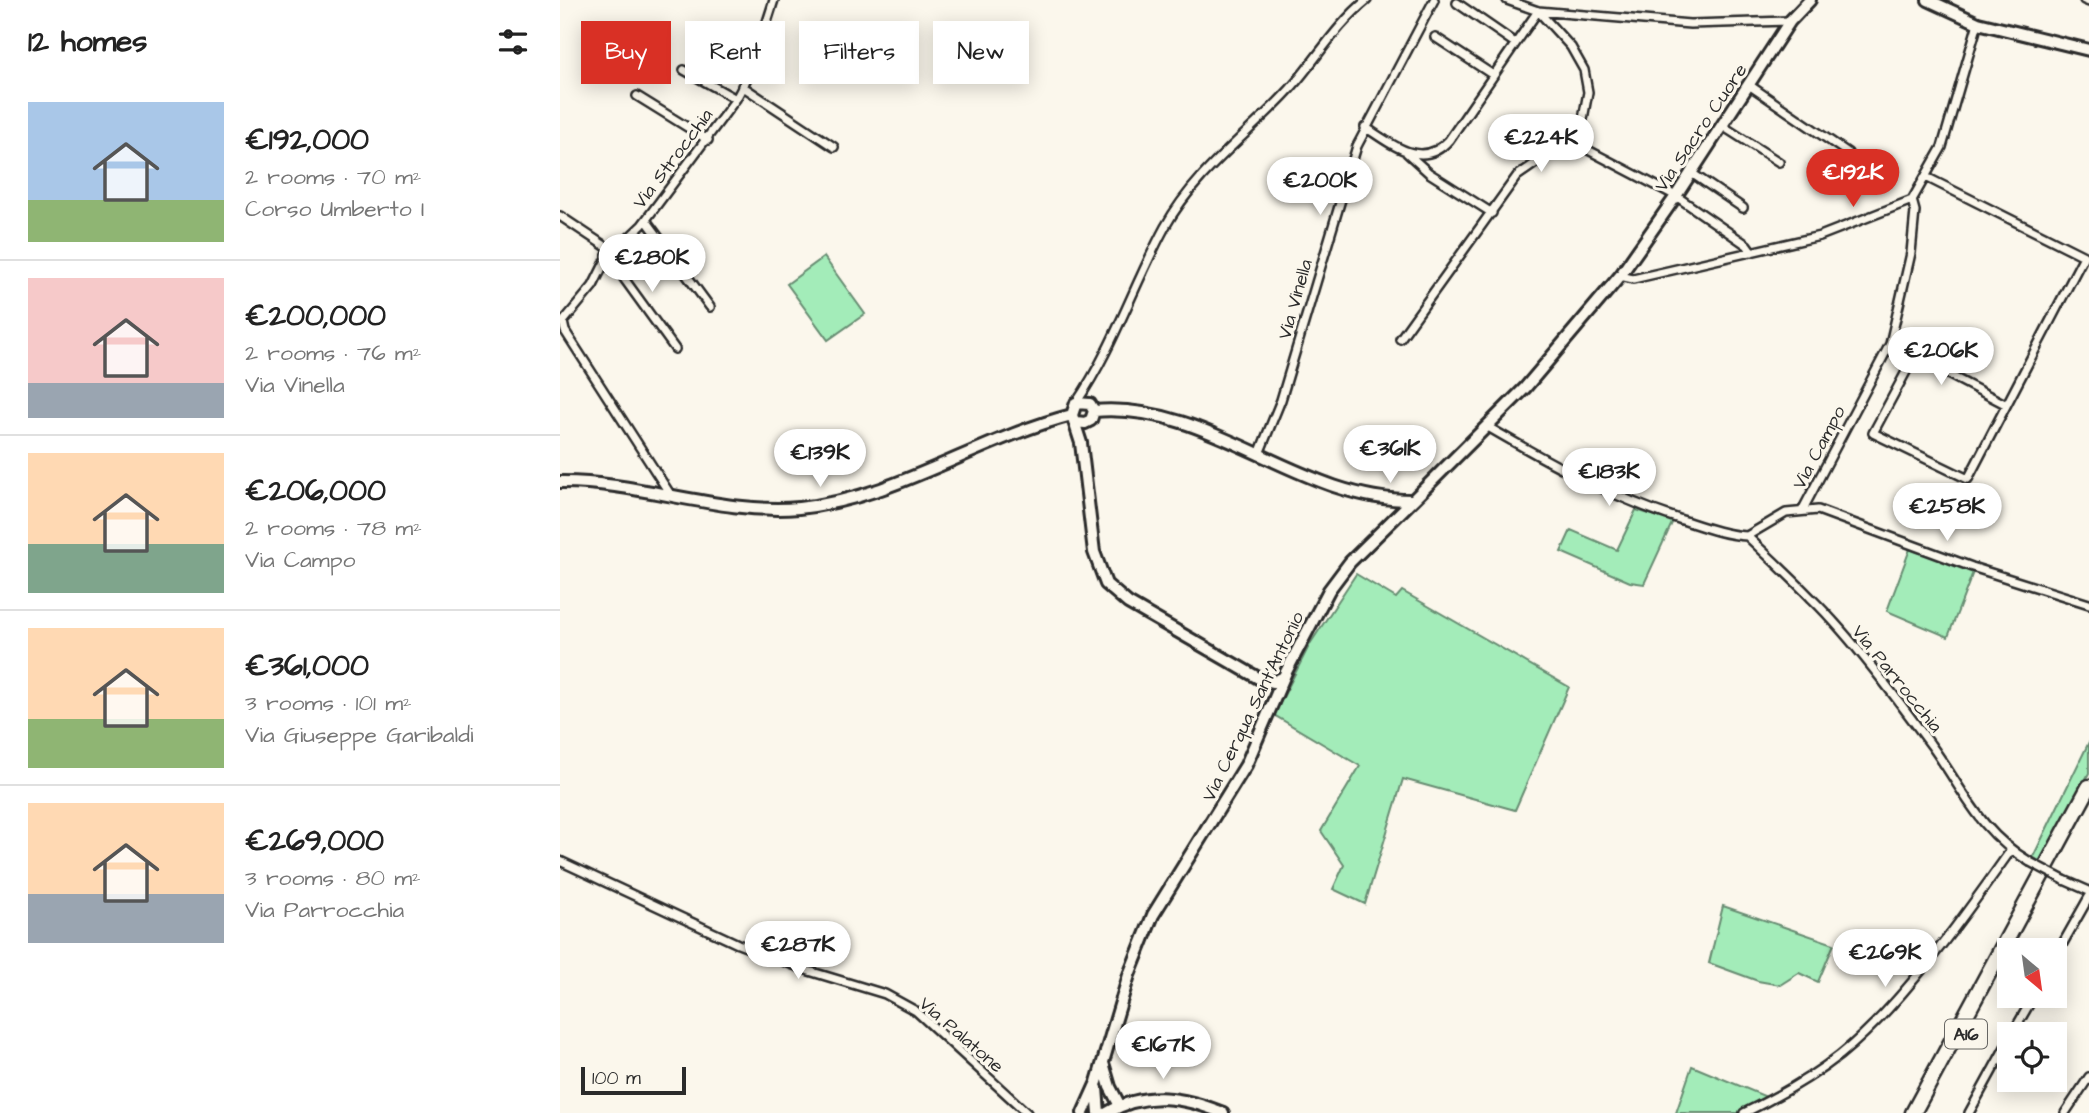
<!DOCTYPE html>
<html lang="en">
<head>
<meta charset="utf-8">
<style>
  :root { --surface:#fff; --page:#f6f6f6; --text:#222; --muted:#767676; --line:#e0e0e0; --accent:#d93025 }
  body { margin:0; font-family:"Architects Daughter",sans-serif; background:var(--page); color:var(--text); height:100vh; display:flex; flex-direction:column; font-size:26px; white-space:nowrap }
  * { box-sizing:border-box; margin:0 }
  p { font-size:23px; color:var(--muted) }
  .icon { flex:none; width:38px; height:38px; fill:none; stroke:currentColor; stroke-width:2; stroke-linecap:round; stroke-linejoin:round }
  .map { position:relative; flex:1; overflow:hidden }
  .side { display:flex; flex-direction:column; background:var(--surface); width:560px }
  .side>* { flex:none }
  .hud { position:absolute; left:21px; top:21px; width:665px; height:63px; display:flex; gap:14px }
  .needle { width:46px; rotate:151deg }
  .controls { position:absolute; left:1437px; top:938px; display:grid; gap:14px }
  .controls a { display:grid; place-items:center; width:70px; height:70px; border-radius:0px; background:var(--surface); box-shadow:0 4px 18px #0003; font-size:35px }
  .scale { position:absolute; left:21px; bottom:18px; width:105px; box-sizing:border-box; padding-left:7px; border:4px solid #2b2b2b; border-top:0; font-size:19px; line-height:24px; white-space:nowrap; color:#2b2b2b; -webkit-text-stroke:5px #fbf7ec; paint-order:stroke }
  .price { position:absolute; translate:-50% -60px; padding:0 16px; border-radius:24px; background:#fff; color:#222; font-size:23px; line-height:46px; filter:drop-shadow(0 2px 4px #0008) }
  .price::after { content:''; position:absolute; left:50%; top:42px; width:21px; height:16px; margin-left:-10px; background:inherit; clip-path:polygon(0 0,100% 0,50% 100%) }
  .price.active { background:var(--accent); color:#fff }
  ul { padding:0; list-style:none }
  li { display:flex; align-items:center; gap:21px; height:175px; padding:0 28px }
  li+li { border-top:2px solid var(--line) }
  li span { display:grid; place-items:center; flex:none; width:196px; height:140px; border-radius:0px; color:#555 }
  li>.icon { margin-inline-start:auto }
  span .icon { width:84px; height:84px; fill:#fffc; stroke-width:1 }
  li b { font-size:30px }
  h2 { display:flex; justify-content:space-between; align-items:center; height:84px; padding:0 28px; font-size:30px }
  .pill { padding:0 24px; border-radius:0px; background:var(--surface); box-shadow:0 4px 18px #0003; font-size:24px; line-height:63px }
  .pill.active { background:var(--accent); color:#fff }
  main { display:flex; flex:1; min-height:0 }
  .map>svg:first-child { display:block }
</style>
</head>
<body>
<main>
<section class="side">
<h2>12 homes<svg class="icon" aria-label="filters" viewBox="0 0 24 24"><path d="M4 7h16M4 17h16"/><circle cx="9" cy="7" r="2"/><circle cx="15" cy="17" r="2"/></svg></h2>
<ul>
<li><span style="background:linear-gradient(#a9c7e8 70%,#8fb573 0)"><svg class="icon" aria-label="home" viewBox="0 0 24 24"><path d="M3 11l9-7 9 7M6 9v11h12V9"/></svg></span><div><b>€192,000</b><p>2 rooms · 70 m²</p><p>Corso Umberto I</p></div></li>
<li><span style="background:linear-gradient(#f6c9c9 75%,#9aa5b1 0)"><svg class="icon" aria-label="home" viewBox="0 0 24 24"><path d="M3 11l9-7 9 7M6 9v11h12V9"/></svg></span><div><b>€200,000</b><p>2 rooms · 76 m²</p><p>Via Vinella</p></div></li>
<li><span style="background:linear-gradient(#ffd9b3 65%,#7fa58c 0)"><svg class="icon" aria-label="home" viewBox="0 0 24 24"><path d="M3 11l9-7 9 7M6 9v11h12V9"/></svg></span><div><b>€206,000</b><p>2 rooms · 78 m²</p><p>Via Campo</p></div></li>
<li><span style="background:linear-gradient(#ffd9b3 65%,#8fb573 0)"><svg class="icon" aria-label="home" viewBox="0 0 24 24"><path d="M3 11l9-7 9 7M6 9v11h12V9"/></svg></span><div><b>€361,000</b><p>3 rooms · 101 m²</p><p>Via Giuseppe Garibaldi</p></div></li>
<li><span style="background:linear-gradient(#ffd9b3 65%,#9aa5b1 0)"><svg class="icon" aria-label="home" viewBox="0 0 24 24"><path d="M3 11l9-7 9 7M6 9v11h12V9"/></svg></span><div><b>€269,000</b><p>3 rooms · 80 m²</p><p>Via Parrocchia</p></div></li>
</ul>
</section>
<div class="map">
<svg width="1529" height="1113" viewBox="0 0 1529 1113">
  <rect width="100%" height="100%" fill="#fbf7ec"/>
  <filter id="ink" filterUnits="userSpaceOnUse"><feTurbulence type="fractalNoise" baseFrequency=".0143" numOctaves="2"/><feDisplacementMap in="SourceGraphic" scale="14" xChannelSelector="R" yChannelSelector="G"/><feConvolveMatrix kernelMatrix="1 2 1 2 8 2 1 2 1" color-interpolation-filters="sRGB"/></filter>
  <g filter="url(#ink)">
    <path fill="#a3ecb9" stroke="#678c72" stroke-width="2" d="M264,257L305,314L268,340L227,284Z
      M1372,331L1409,349L1400,368L1363,350Z
      M1076,510L1113,521L1084,584L1070,582L1001,552L1011,530L1057,550Z
      M1350,549L1413,572L1388,637L1327,611Z
      M796,574L836,598L842,591L1009,687L955,810L843,779L805,904L773,889L784,865L761,831L800,766L714,715L750,644Z
      M1529,742V773L1481,862L1473,857Z
      M1163,906L1274,944L1258,982L1239,973L1220,985L1198,981L1149,963Z
      M1132,1066L1209,1098L1179,1113H1116Z"/>
    <g fill="none" stroke-linecap="round" stroke-linejoin="round">
      <defs>
        <path id="street" d="M947,0L978,11L1130,24L1230,21
          M1524,0L1529,2
          M897,3L955,43
          M875,37L933,75
          M124,70L176,99
          M1189,85L1288,153
          M182,86L274,147
          M77,96L148,140
          M1161,125L1219,162
          M805,127C830,143 862,171 889,140L978,11
          M1009,140L1116,196L1187,245L1192,252
          M847,153L869,173L932,213
          M1130,172L1183,208
          M0,216L51,250
          M86,220L150,307
          M47,255L115,349
          M1060,276L1073,279L1260,236L1352,200L1382,147L1418,23
          M840,339L957,176L1009,140L1023,119L1028,92L1024,70L1011,47L978,11
          M1330,344L1445,404
          M1354,357L1313,433L1408,479L1524,256L1366,177
          M516,403C553,349 574,284 605,227C636,171 688,135 730,89C756,60 776,25 807,0
          M928,427C990,463 1051,497 1119,519C1141,526 1164,535 1187,536L1226,513L1258,510L1412,567L1529,604
          M699,454L721,400L797,146L874,0
          M110,494L5,331L3,322L33,286L51,250L60,246L82,225L176,99L192,69L214,0
          M1243,509L1330,344L1351,253L1355,211L1352,200
          M1187,536C1209,557 1231,577 1252,599C1292,638 1337,699 1371,745C1404,790 1418,831 1470,862
          M0,861L178,944L249,971L325,994L356,1011L467,1113
          M1504,880L1529,891
          M1494,959L1529,897
          M1452,1034L1474,996
          M1184,1113C1217,1097 1251,1078 1280,1055C1341,1006 1405,915 1451,850
          M1409,1113L1449,1040
          M1505,1113L1529,1077"/>
        <path id="secondary" d="M1368,0L1418,23L1529,50
          M534,411C651,401 738,501 853,500L965,388L1060,276L1116,196L1230,21L1250,0
          M516,422L525,423L531,420L534,411L530,404L516,403L512,415L521,443L534,552L546,584L568,603L700,679L714,682L724,677
          M0,482C80,481 159,515 239,508C337,498 418,439 512,415
          M543,1063L550,1087L560,1106
          M537,1088L539,1113
          M523,1113L537,1082L569,975L593,915L686,765L726,672L769,590L790,562L853,500
          M547,1113C586,1090 624,1097 663,1113"/>
        <path id="highway" d="M1353,1113L1529,787"/>
      </defs>
      <use href="#street" stroke="#2b2b2b" stroke-width="12"/>
      <use href="#secondary" stroke="#2b2b2b" stroke-width="16"/>
      <use href="#highway" stroke="#2b2b2b" stroke-width="19"/>
      <use href="#street" stroke="#fbf7ec" stroke-width="7"/>
      <use href="#secondary" stroke="#fbf7ec" stroke-width="10"/>
      <use href="#highway" stroke="#fbf7ec" stroke-width="14"/>
      <defs>
        <path id="street-bridge" d="M1470,862L1504,880"/>
      </defs>
      <use href="#street-bridge" stroke="#2b2b2b" stroke-width="12" stroke-linecap="butt"/>
      <use href="#street-bridge" stroke="#fbf7ec" stroke-width="7"/>
    </g>
  </g>
  <g text-anchor="middle" stroke-width="6" stroke-linejoin="round" paint-order="stroke">
    <rect fill="#fbf7ec" stroke="#696865" stroke-width="2" x="1385" y="1019.5" width="42" height="29" rx="5"/>
    <g font-size="18" font-weight="bold" fill="#2b2b2b">
      <text x="1406" y="1040">A16</text>
    </g>
    <g font-size="19" fill="#2b2b2b" stroke="#fbf7ec">
      <text transform="translate(1140 127) rotate(-56)" y="7">Via Sacro Cuore</text>
      <text transform="translate(112 158) rotate(-53)" y="7">Via Strocchia</text>
      <text transform="translate(734 299) rotate(-74)" y="7">Via Vinella</text>
      <text transform="translate(1258 447) rotate(-62)" y="7">Via Campo</text>
      <text transform="translate(1338 678) rotate(51)" y="7">Via Parrocchia</text>
      <text transform="translate(692 706) rotate(-64)" y="7">Via Cerqua Sant'Antonio</text>
      <text transform="translate(402 1034) rotate(41)" y="7">Via Palatone</text>
    </g>
  </g>
</svg>
<div class="controls">
<a><svg class="needle" viewBox="-14 -14 28 28"><path d="M0-13l5 13h-10z" fill="#e53935"/><path d="M0 13l5-13h-10z" fill="#767676"/></svg></a>
<a><svg class="icon" aria-label="locate" viewBox="0 0 24 24"><circle cx="12" cy="12" r="6"/><path d="M12 2v4M12 18v4M2 12h4M18 12h4"/></svg></a>
</div>
<div class="scale">100 m</div>
<b class="price" style="left:981px;top:174px">€224K</b>
<b class="price active" style="left:1293px;top:209px">€192K</b>
<b class="price" style="left:760px;top:217px">€200K</b>
<b class="price" style="left:92px;top:294px">€280K</b>
<b class="price" style="left:1381px;top:387px">€206K</b>
<b class="price" style="left:830px;top:485px">€361K</b>
<b class="price" style="left:260px;top:489px">€139K</b>
<b class="price" style="left:1049px;top:508px">€183K</b>
<b class="price" style="left:1387px;top:543px">€258K</b>
<b class="price" style="left:238px;top:981px">€287K</b>
<b class="price" style="left:1325px;top:989px">€269K</b>
<b class="price" style="left:603px;top:1081px">€167K</b>
<div class="hud">
<a class="pill active">Buy</a>
<a class="pill">Rent</a>
<a class="pill">Filters</a>
<a class="pill">New</a>
</div>
</div>
</main>
</body>
</html>
